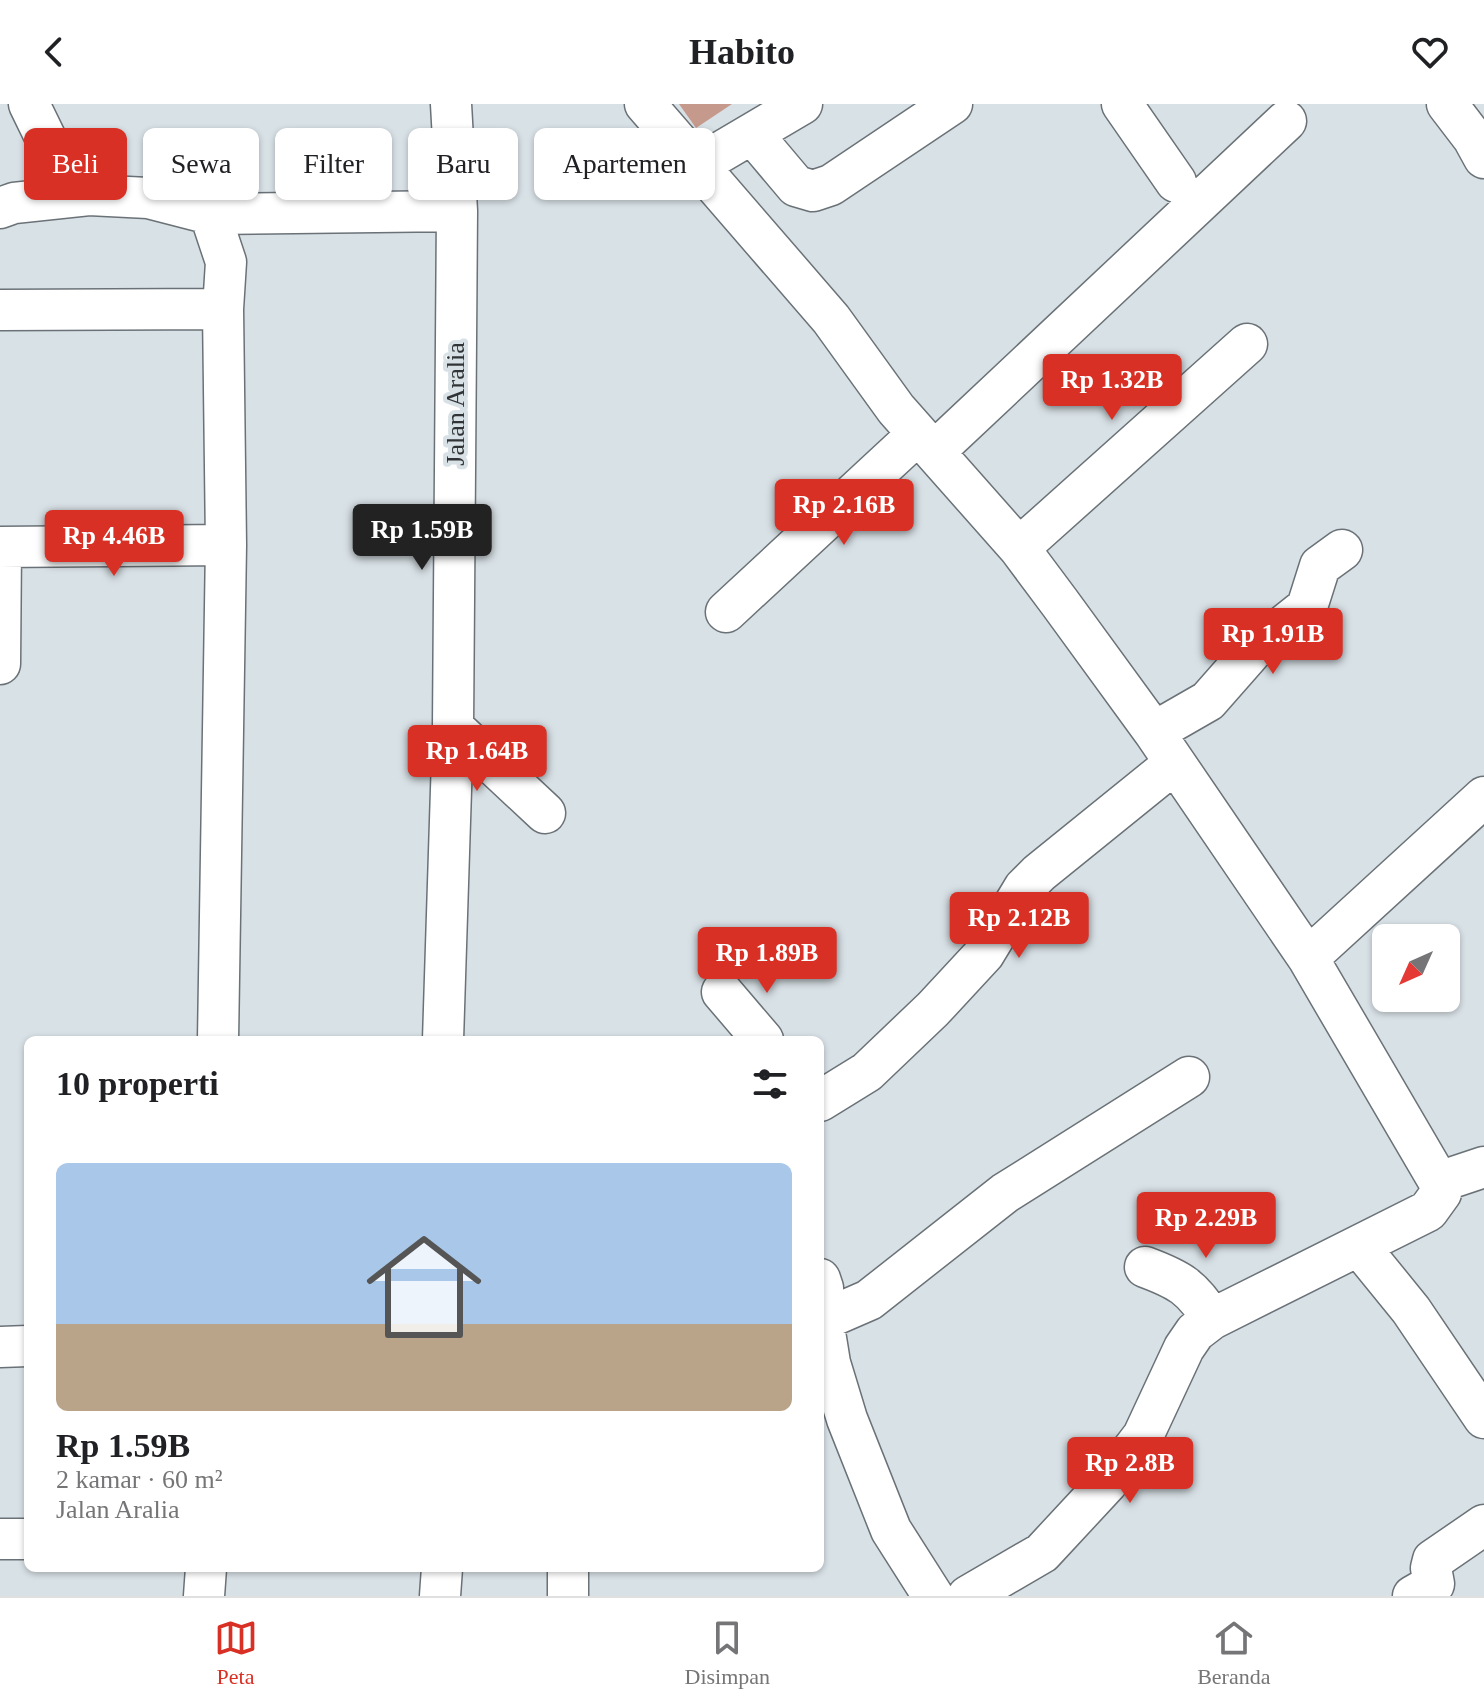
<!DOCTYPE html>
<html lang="id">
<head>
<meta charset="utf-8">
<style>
  :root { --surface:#fff; --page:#f2f2f2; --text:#202124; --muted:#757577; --line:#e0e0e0; --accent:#d93025 }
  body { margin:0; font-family:"Times New Roman",serif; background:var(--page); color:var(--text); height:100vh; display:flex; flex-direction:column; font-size:30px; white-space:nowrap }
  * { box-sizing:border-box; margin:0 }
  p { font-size:26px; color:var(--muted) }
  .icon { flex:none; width:44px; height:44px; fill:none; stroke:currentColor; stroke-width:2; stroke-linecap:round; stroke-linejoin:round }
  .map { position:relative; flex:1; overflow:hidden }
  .side { position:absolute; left:24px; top:932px; width:800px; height:536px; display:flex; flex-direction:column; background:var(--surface); border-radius:12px; box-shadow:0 2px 6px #0004 }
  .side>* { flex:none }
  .hud { position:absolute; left:24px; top:24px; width:800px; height:72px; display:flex; gap:16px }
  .needle { width:52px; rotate:225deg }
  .buttons { position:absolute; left:1372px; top:820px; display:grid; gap:16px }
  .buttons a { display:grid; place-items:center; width:88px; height:88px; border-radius:12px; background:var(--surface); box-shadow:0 2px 6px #0004; font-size:40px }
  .price { position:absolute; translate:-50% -68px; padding:0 18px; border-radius:8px; background:var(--accent); color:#fff; font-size:26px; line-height:52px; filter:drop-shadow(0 2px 4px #0008) }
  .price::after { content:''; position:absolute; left:50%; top:48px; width:24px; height:18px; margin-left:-12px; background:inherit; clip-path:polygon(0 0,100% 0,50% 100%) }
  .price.active { background:#222; color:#fff }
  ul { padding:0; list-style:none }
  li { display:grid; align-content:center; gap:16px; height:424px; padding:0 32px }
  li+li { border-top:2px solid var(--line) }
  li span { display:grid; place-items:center; height:248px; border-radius:12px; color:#555 }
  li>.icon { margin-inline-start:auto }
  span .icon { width:144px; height:144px; fill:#fffc; stroke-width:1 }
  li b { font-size:34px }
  h2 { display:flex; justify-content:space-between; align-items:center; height:96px; padding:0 32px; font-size:34px }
  .tag { padding:0 28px; border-radius:12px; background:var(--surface); box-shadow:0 2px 6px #0004; font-size:28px; line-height:72px }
  .tag.active { background:var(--accent); color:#fff }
  header { display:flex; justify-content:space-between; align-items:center; height:104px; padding:0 32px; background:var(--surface); font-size:36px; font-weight:600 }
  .dock { display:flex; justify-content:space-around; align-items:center; height:112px; border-top:2px solid var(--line); background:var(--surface); font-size:22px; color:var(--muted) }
  .dock a { display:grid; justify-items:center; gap:4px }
  .dock .active { color:var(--accent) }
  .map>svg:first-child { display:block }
</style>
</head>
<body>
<header><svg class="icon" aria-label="back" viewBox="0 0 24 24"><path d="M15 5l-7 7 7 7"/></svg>Habito<svg class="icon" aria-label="heart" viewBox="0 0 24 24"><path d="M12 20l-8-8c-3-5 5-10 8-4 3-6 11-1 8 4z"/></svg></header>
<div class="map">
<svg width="1484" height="1492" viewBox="0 0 1484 1492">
  <rect width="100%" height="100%" fill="#d8e1e6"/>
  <path fill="#c5998c" d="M679,0H732L696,24Z"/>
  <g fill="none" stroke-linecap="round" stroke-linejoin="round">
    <defs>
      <path id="minor" d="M29,0L48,39L89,91
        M645,0L831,215L896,305L1019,444L1060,499L1154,628L1308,854L1439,1078L1441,1089L1428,1107L1212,1215L1195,1228L1184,1244L1143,1332L1107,1379L1042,1449L968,1492
        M1122,0L1176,78
        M1447,0L1473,34L1484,54
        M753,31L796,82L813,87L831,81L952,0
        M697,62L802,0
        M0,104L14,99L89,91L148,94L210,110L457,107
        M210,110L226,158L223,205L226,441L218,936
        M0,206L223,205
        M935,347L1286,17
        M0,443L226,441
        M1019,444L1247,240
        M726,508L918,330
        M0,560L1,443
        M453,623L545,709
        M1154,628L1208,597L1252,547L1307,503L1320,462L1342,446
        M1308,854L1484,693
        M722,888L763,936
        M443,936L453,623L457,107L451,0
        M820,997L867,968L933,905L984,850L1024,784L1039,769L1175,659
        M1439,1078L1484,1063
        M1359,1142L1411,1206L1484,1314
        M1145,1163C1180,1176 1192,1183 1212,1215
        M820,1175L823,1184V1216L830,1259L847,1315L891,1426L933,1492
        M823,1216L869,1196L1005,1089L1189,973
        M0,1243L28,1242
        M0,1435H28
        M568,1464V1492
        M204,1492L206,1464
        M440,1492L442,1464
        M1413,1492L1434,1480L1431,1464L1433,1456L1484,1421"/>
    </defs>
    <use href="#minor" stroke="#6a7277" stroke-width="43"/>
    <use href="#minor" stroke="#fff" stroke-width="40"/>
  </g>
  <g text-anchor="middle" stroke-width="8" stroke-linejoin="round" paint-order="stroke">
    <g font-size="26" fill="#313436" stroke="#d8e1e6">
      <text transform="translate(455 300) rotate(-90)" y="9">Jalan Aralia</text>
    </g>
  </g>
</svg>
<div class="buttons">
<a><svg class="needle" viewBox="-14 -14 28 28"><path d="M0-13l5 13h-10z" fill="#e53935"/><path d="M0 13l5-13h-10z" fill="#757577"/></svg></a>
</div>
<b class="price" style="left:1112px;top:318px">Rp 1.32B</b>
<b class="price" style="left:844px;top:443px">Rp 2.16B</b>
<b class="price active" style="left:422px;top:468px">Rp 1.59B</b>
<b class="price" style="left:114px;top:474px">Rp 4.46B</b>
<b class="price" style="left:1273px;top:572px">Rp 1.91B</b>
<b class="price" style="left:477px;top:689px">Rp 1.64B</b>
<b class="price" style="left:1019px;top:856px">Rp 2.12B</b>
<b class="price" style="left:767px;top:891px">Rp 1.89B</b>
<b class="price" style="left:1206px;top:1156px">Rp 2.29B</b>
<b class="price" style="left:1130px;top:1401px">Rp 2.8B</b>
<div class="hud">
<a class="tag active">Beli</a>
<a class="tag">Sewa</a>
<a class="tag">Filter</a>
<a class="tag">Baru</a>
<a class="tag">Apartemen</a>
</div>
<section class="side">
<h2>10 properti<svg class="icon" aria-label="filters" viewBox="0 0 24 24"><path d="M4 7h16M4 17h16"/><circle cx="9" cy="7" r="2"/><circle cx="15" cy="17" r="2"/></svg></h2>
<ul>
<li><span style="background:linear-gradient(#a9c7e8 65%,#b9a48a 0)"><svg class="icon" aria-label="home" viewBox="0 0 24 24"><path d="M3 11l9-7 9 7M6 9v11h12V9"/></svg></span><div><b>Rp 1.59B</b><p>2 kamar · 60 m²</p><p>Jalan Aralia</p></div></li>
</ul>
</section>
</div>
<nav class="dock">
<a class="active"><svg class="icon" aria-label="map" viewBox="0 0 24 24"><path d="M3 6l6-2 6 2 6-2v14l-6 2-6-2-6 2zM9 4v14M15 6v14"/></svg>Peta</a>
<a><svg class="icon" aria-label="saved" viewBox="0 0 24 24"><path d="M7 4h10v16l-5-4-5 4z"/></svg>Disimpan</a>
<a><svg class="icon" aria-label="home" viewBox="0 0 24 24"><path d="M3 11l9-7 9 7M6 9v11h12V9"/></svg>Beranda</a>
</nav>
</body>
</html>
